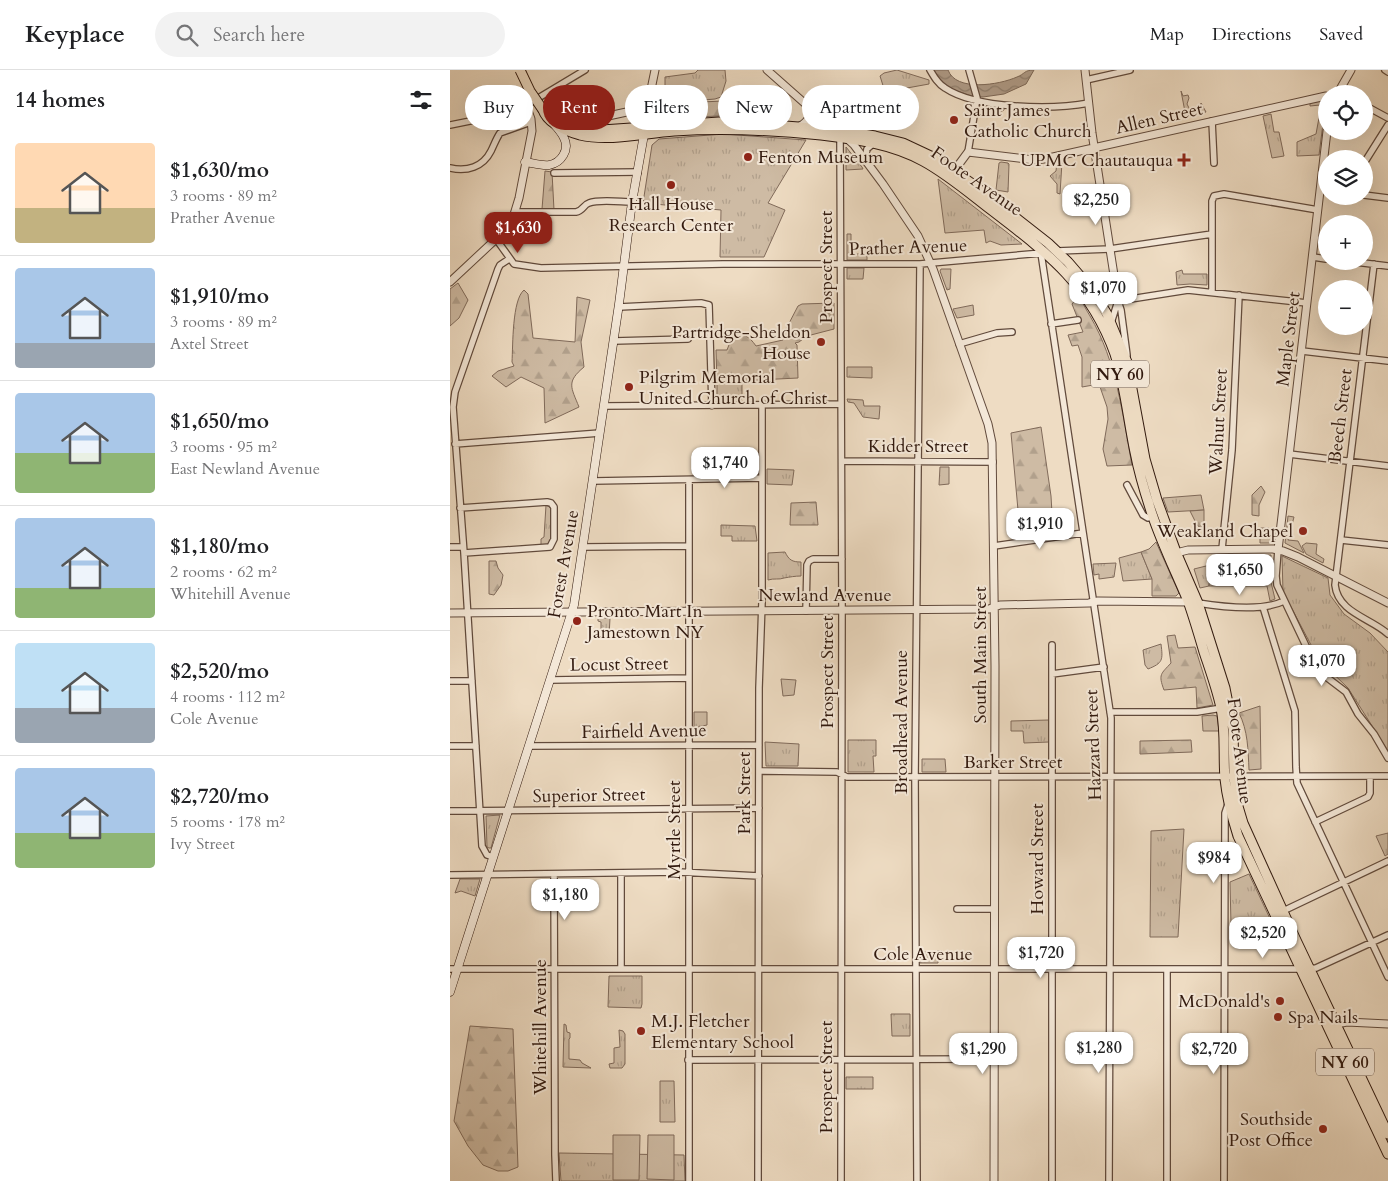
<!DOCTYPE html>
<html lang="en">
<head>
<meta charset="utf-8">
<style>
  :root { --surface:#fff; --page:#f2f2f2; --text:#202124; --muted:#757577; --line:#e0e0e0; --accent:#8f2418 }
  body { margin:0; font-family:Cardo,serif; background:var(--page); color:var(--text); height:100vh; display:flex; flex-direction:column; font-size:19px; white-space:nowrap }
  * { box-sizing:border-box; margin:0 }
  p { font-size:16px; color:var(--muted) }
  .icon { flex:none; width:28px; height:28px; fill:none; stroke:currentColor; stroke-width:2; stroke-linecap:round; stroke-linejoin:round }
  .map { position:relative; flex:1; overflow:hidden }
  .side { display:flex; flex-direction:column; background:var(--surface); width:450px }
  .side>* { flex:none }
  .banner { position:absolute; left:15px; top:15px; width:475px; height:45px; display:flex; gap:10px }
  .tools { position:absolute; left:868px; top:15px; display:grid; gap:10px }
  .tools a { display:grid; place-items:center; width:55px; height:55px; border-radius:50%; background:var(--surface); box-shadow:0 5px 20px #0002; font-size:25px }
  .price { position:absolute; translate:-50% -42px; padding:0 11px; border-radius:10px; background:#fff; color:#222; font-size:16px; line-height:32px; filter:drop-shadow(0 1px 2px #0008) }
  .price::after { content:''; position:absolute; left:50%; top:30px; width:15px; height:11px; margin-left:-8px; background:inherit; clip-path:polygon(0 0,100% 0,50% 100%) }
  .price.selected { background:var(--accent); color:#fff }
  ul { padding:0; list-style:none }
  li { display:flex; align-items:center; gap:15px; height:125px; padding:0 15px }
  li+li { border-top:1px solid var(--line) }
  li span { display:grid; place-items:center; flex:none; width:140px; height:100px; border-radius:5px; color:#555 }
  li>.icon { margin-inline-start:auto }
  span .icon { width:60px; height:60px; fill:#fffc; stroke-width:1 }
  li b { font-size:21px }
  h2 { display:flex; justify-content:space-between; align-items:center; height:60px; padding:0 15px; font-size:21px }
  .chip { padding:0 18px; border-radius:22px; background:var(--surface); box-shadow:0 5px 20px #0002; font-size:18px; line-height:45px }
  .chip.selected { background:var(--accent); color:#fff }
  header { display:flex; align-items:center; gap:30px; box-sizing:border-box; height:70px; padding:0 25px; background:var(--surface); border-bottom:1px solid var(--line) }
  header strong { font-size:24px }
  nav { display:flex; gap:28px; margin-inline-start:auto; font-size:18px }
  .search { width:350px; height:45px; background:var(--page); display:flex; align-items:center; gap:12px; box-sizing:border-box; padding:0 18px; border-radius:28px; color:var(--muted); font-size:19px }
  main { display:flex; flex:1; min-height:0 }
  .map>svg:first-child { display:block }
</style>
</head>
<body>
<header>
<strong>Keyplace</strong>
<div class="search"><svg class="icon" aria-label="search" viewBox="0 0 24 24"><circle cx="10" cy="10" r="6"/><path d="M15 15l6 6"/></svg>Search here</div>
<nav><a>Map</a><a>Directions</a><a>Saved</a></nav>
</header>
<main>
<section class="side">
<h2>14 homes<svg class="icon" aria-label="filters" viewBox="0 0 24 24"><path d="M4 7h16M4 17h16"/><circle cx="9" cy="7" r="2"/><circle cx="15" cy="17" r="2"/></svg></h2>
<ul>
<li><span style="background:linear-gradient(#ffd9b3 65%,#c2b280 0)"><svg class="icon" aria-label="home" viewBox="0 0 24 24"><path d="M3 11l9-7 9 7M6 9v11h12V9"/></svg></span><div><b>$1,630/mo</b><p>3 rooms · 89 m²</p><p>Prather Avenue</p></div></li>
<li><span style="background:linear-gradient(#a9c7e8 75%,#9aa5b1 0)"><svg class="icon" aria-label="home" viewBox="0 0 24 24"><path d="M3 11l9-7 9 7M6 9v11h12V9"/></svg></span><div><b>$1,910/mo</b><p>3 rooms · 89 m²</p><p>Axtel Street</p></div></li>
<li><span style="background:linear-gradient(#a9c7e8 60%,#8fb573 0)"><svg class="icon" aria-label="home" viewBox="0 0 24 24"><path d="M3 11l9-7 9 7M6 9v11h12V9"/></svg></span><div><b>$1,650/mo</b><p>3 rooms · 95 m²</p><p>East Newland Avenue</p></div></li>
<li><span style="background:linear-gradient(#a9c7e8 70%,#8fb573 0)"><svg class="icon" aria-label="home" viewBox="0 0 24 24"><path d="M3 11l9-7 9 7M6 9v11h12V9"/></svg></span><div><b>$1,180/mo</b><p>2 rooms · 62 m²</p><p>Whitehill Avenue</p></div></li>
<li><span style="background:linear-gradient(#bfe0f5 65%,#9aa5b1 0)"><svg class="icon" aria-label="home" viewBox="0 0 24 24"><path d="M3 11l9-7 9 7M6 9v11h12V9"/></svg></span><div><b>$2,520/mo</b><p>4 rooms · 112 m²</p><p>Cole Avenue</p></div></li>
<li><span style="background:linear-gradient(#a9c7e8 65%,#8fb573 0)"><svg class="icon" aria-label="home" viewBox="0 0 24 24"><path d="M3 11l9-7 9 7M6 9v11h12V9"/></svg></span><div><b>$2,720/mo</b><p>5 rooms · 178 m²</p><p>Ivy Street</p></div></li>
</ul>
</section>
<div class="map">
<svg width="938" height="1111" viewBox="0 0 938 1111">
  <defs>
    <pattern id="grass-tufts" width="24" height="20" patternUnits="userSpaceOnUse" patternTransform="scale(1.25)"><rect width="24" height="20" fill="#cebba4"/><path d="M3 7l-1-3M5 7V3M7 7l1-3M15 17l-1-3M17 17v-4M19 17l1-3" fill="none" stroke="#b1a08c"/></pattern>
    <pattern id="forest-firs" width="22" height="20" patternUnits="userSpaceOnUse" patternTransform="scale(1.25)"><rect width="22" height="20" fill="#cebba4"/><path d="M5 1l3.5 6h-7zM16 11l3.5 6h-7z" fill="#b1a08c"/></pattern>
    <pattern id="water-waves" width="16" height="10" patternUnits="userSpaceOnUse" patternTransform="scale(1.25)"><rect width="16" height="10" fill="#ae9a86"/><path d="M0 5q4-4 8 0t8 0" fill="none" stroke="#8e7d6c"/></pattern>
  </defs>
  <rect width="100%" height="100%" fill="#eedcc3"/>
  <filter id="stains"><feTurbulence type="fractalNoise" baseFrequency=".004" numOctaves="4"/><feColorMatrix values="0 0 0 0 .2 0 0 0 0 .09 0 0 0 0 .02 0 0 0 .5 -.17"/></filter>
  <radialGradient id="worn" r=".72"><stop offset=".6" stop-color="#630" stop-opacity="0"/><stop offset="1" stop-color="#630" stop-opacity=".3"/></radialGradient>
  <path fill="url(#grass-tufts)" stroke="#806a5a" d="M248,0H275L276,11L271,27L265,29L208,34L209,18L215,16V7L245,3Z
    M447,0L479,10V14L435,22L430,6L434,3Z
    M731,21L733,26L738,25L739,28L737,34L740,40L747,41L750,39L751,33L756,42L736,47Z
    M876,30L869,85L847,86V72L866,64L871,37L870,35L860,36V33Z
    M534,35L554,37V40L550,42L549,46L531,44L532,37Z
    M821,44L824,62H829L834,86L822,88L813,46Z
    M273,64L356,70L318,133L335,140L314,187H270L271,140L193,133L202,75L209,69Z
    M396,77L412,97L413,99L396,100Z
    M551,92L558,93L559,94L558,122L546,120L549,93Z
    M607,92H612L610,124L607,123V114L600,106L606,101Z
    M488,109L572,174L551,175L540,171L536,173L534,160L495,163Z
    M397,164H401V184H417V190H397Z
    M397,198H414L413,209H397Z
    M491,199H501L500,219L497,220L490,201Z
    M732,200L733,204H757V215L740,214L727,215L726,202Z
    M523,235L524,245L507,248L503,239Z
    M397,297H422V308L397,307Z
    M267,312H292V329L267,330Z
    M397,329L413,330L414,336H430L429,349L413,347L404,333L398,332Z
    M490,397H499V414L489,415Z
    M317,399L344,400L342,415L317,414Z
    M751,425L754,440L718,442L713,428Z
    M96,435L101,438V470L96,476H91V469L94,467Z
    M838,446L844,447L838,470L848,471L854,483L835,473Z
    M271,455L305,456L307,471H282V466H271Z
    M810,458H819L820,464H825L823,473H810Z
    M856,473L867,474L866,484L874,489L873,493L856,484L852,476Z
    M335,482C339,490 342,492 351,492V506C345,506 340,507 334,508C329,510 324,508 318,510V483Z
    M691,482L702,509L673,511L669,488Z
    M794,485H821L820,508L825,529L820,531L817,516H814L820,500L794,498Z
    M832,486L878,508L880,525L894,544L920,563L938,582V681L898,618L869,590L833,522Z
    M666,493L664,507L649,509V504L644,505L643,494Z
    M760,495L759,516L750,518L744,499Z
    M148,548H160L159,567H151V552L148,551Z
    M711,574C713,590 713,593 698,599L695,595L693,580Z
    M331,609L346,610L344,625L333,626Z
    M244,642H257V655L248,657L247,661L244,660Z
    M599,650V672L574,673L573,661H561V651Z
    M398,670H426V686H423L424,702H398Z
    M315,672L349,674L348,696H316Z
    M472,689H495L496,702H472Z
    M50,745L41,778H39L37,777L36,746Z
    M734,759L728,867H700L701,761Z
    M938,763V784L935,786L926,766Z
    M799,804L823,855L813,857L806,854L781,855L780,812Z
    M10,809H30L25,826L11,821L5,823Z
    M471,881L481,883L483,881H492V890L488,891V893H470Z
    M159,906H192V934L191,938L158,937Z
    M441,944H460V966H442Z
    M114,954L116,955L117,962L120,963V968L119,969V989L130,990L132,993L141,998L113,997Z
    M169,960L173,961L175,964V994L172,998H160L159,994L164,993V978L170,977Z
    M396,1007H423V1019H396Z
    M210,1011H224L225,1052H210Z
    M109,1083L234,1085L235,1111H111Z"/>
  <path fill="url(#forest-firs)" stroke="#806a5a" d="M273,31V35L307,38L333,43L332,47L302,45L208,48V34Z
    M95,101L102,102L104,140L92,139Z
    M8,213L18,230L9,248L0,256V219Z
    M74,220L78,224L83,268L125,272L127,227L140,230L131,272L134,297C116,312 121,317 129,337L95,353L94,318L71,307L56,317L42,306L48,301L64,296L62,292C63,275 62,230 74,220Z
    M628,227C633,232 636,240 640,246C667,292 672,343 682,395L657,396L653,379L658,349L657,337L649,314L632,317V287L628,275L622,276L618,265L633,262L622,234Z
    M384,233V259L357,266L349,272L345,273L347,275L348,308L267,312L266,280H277L282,267C294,263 299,266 306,276L333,270L335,261L348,236L352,234Z
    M591,357L601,426L602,443L569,451L561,363Z
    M811,416L815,422L809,435V446L802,445V425Z
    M366,432L368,455H340L341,433Z
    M754,440V459H752L747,455L740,441Z
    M706,472L729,523L726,526H702V509L691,482L699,479Z
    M39,491H46L48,498L53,505L51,515L44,525L39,524Z
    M794,498L820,500L814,516H759L761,502L790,503H794Z
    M725,565L728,578L745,577L763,635L747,638L746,617L714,620C708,604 711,604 721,593L717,566Z
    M810,636L811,699L799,700C798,679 798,661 789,643Z
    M763,645L767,646L769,661H753L752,646Z
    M741,670L742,682L690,684V671Z
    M20,956L63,959L68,1097L58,1101H48L33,1095L18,1076L4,1051Z"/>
  <path fill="#cebba4" stroke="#806a5a" d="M163,1065H190L189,1110H163Z
    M198,1065H224V1110L197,1109Z"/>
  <path fill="url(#water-waves)" stroke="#7c6756" d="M484,0H498C506,22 549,15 567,7C575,4 574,0 584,0L576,14L554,24L533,27L521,26L502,19L491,12Z"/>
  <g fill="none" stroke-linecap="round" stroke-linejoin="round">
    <defs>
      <path id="minor" d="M480,0C484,7 488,14 495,18C526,39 602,40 639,33
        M935,0L938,2
        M636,10L680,0
        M914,35L938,48
        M762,51L764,93
        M0,55L65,42L135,0
        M390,66L392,535L391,1111
        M518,82L527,28L519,0
        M415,90L417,79L424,73
        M916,90L938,55
        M0,98C17,102 33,97 41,81C44,75 46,69 50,63L81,52
        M104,103L188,102
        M914,125L938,128
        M65,142H126C133,141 133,135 139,133C149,129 171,132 183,132
        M46,169L64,194L91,198L273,194H470L592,183
        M607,181L660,179L762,164
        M591,183L661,648L659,1111
        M863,187L876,189
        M897,191L938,196
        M924,194L885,515C888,543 921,548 938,564
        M762,222V131L764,126L774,124L868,140
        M668,231L738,220L857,233
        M668,231L671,240L677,285
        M169,237L251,233L259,235L262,336
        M661,253L668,231
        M601,254L628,250
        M164,271L238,269
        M509,274L547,263L562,262
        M852,281L938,291
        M154,336L391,334
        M5,374L150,363
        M839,384L938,396
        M392,391L543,392
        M239,410V1111
        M143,411L312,408
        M677,415L693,445L698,448L704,446
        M10,438L97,432L101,433L104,437V469L100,477L14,483
        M891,470L938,475
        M544,476L633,463
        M0,477H13
        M133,477L239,476
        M772,479L782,380L789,225
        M828,480L826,506L827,515L865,595L871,603L896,622L908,644L924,664L938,688
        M748,533C773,537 812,542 834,531
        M813,537L845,641L846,697L847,713L938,907
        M356,541L357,495L359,491L363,489H392
        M602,604L654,597
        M100,610L239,608
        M0,611H22
        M660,642H747L772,638
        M0,676H26
        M79,676L309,675
        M309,701L387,702L397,707L938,706
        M0,741L309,738
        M865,752L918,727L920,723V707
        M43,787L37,785L32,776L14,483L3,337L5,322L48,199L50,195L59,189
        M104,804L105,1085L106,1111
        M0,805L229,802L309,806
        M507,839H544
        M831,842L938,791
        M0,899H855L866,898L938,865
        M171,899V803
        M717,899V1111
        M238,990L544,989
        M308,1111L309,618L312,532V335
        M467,1111L465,707L470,194
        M602,1111V575
        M774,1111L775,743L778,734"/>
      <path id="tertiary" d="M317,0L386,61
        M635,0L642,63L668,231
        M882,24L889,21L901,0
        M124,56L149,48L195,38L198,34L205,0
        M350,56C359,51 360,46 360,37
        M395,67L404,75L433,114L468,166L483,199L538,354L542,373L545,596L544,1111
        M501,105L518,82L584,90L594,89L876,26
        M0,212L46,169L62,151L69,128L82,61L81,49L76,35
        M828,480L877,61
        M722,484L738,480L823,479L833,481L848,487L938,533
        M0,543L539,539L550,535L639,533L648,531L741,532
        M881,955L897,952L938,954"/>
      <path id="secondary" d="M75,92C83,93 91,96 99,95C111,93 120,80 114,68C112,63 108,59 105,55
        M0,922L124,535L169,234L182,132L195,59"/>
      <path id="trunk" d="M938,1064L845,868L793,753L787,733L784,707L783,659L775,618L748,533L726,482L707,430L695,389L677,292L657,244L643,221L618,192L598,173L521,113L485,88L453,73L425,66L389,60L308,54L269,52L152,60C142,60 131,59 121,54C111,49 104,42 93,40C98,54 116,61 130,65C160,72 194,63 224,61C273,58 322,60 371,65C406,69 442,74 473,91C497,104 518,122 540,139C596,182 640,214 665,284C675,315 678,349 685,382C689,403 695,423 702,444C712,474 726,502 738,531C744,548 749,565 754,582C760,600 767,619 771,638C776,662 773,685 775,709C777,729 782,747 788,766L938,1084"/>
    </defs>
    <use href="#minor" stroke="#614a3c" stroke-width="8"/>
    <use href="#tertiary" stroke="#614a3c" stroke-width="9"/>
    <use href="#secondary" stroke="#321a0f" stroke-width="9"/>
    <use href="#trunk" stroke="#321a0f" stroke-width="11"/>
    <use href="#minor" stroke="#f4e8d8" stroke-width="5.5"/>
    <use href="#tertiary" stroke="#f4e8d8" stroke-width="7"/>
    <use href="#secondary" stroke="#f4e8d8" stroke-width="8"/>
    <use href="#trunk" stroke="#eedcc3" stroke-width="9"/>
    <defs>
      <path id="trunk-bridge" d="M70,0L80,21L93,40"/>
    </defs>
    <use href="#trunk-bridge" stroke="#321a0f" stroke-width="11" stroke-linecap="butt"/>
    <use href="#trunk-bridge" stroke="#eedcc3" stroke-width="9"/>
  </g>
  <g fill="#8f2418" stroke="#f4e8d8" stroke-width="2">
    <circle cx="504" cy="50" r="5"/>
    <circle cx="298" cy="87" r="5"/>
    <path d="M731.5 82.5h5v5h5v5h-5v5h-5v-5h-5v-5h5z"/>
    <circle cx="221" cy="115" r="5"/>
    <circle cx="371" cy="272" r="5"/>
    <circle cx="179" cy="317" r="5"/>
    <circle cx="853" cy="461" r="5"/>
    <circle cx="127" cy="551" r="5"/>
    <circle cx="830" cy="931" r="5"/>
    <circle cx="828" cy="947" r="5"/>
    <circle cx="191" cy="961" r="5"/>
    <circle cx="873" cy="1059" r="5"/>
  </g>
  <g text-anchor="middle" stroke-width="4" stroke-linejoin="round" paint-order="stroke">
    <g fill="#f4e8d8" stroke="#6c584b" stroke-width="1">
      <rect x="641" y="290.5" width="58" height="27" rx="4"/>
      <rect x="866" y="978.5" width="58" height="27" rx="4"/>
    </g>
    <g font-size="16" font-weight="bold" fill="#321a0f">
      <text x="670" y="310">NY 60</text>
      <text x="895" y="998">NY 60</text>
    </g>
    <g font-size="18" fill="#321a0f" stroke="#f4e8d8" text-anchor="start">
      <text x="514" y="46">Saint James<tspan x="514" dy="21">Catholic Church</tspan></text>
      <text x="308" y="93">Fenton Museum</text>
      <text x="723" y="96" text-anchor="end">UPMC Chautauqua</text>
      <text x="221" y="140" text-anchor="middle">Hall House<tspan x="221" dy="21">Research Center</tspan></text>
      <text x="361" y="268" text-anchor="end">Partridge-Sheldon<tspan x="361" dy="21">House</tspan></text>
      <text x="189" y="313">Pilgrim Memorial<tspan x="189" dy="21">United Church of Christ</tspan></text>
      <text x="843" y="467" text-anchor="end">Weakland Chapel</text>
      <text x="137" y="547">Pronto Mart In<tspan x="137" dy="21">Jamestown NY</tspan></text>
      <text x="820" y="937" text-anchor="end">McDonald's</text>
      <text x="838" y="953">Spa Nails</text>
      <text x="201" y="957">M.J. Fletcher<tspan x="201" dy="21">Elementary School</tspan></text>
      <text x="863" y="1055" text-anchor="end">Southside<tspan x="863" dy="21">Post Office</tspan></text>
    </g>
    <g font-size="18" fill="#321a0f" stroke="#f4e8d8">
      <text transform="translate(709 48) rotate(-13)" y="6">Allen Street</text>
      <text transform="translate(527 111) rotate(35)" y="6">Foote Avenue</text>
      <text transform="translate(458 177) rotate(-2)" y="6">Prather Avenue</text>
      <text transform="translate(376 197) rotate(-90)" y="6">Prospect Street</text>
      <text transform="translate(838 269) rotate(-83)" y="6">Maple Street</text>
      <text transform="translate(890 346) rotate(-83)" y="6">Beech Street</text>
      <text transform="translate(768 352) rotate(-87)" y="6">Walnut Street</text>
      <text x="468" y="382">Kidder Street</text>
      <text transform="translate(113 494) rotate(-80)" y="6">Forest Avenue</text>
      <text x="375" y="531">Newland Avenue</text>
      <text transform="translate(530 585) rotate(-90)" y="6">South Main Street</text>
      <text transform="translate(169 594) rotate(-1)" y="6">Locust Street</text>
      <text transform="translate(377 602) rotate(-90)" y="6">Prospect Street</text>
      <text transform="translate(451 652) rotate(-90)" y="6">Broadhead Avenue</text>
      <text transform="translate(194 661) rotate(-1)" y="6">Fairfield Avenue</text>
      <text transform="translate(643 675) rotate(-92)" y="6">Hazzard Street</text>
      <text transform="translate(790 681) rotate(83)" y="6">Foote Avenue</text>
      <text x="563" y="698">Barker Street</text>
      <text transform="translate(294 723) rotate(-90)" y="6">Park Street</text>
      <text transform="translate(139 725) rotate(-1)" y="6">Superior Street</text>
      <text transform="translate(224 760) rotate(-90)" y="6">Myrtle Street</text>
      <text transform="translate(587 789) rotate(-90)" y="6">Howard Street</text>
      <text x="473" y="890">Cole Avenue</text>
      <text transform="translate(90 957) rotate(-90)" y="6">Whitehill Avenue</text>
      <text transform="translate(376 1007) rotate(-90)" y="6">Prospect Street</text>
    </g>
  </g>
  <rect width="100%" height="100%" filter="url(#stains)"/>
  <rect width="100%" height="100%" fill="url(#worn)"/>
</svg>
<div class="tools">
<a><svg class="icon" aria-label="locate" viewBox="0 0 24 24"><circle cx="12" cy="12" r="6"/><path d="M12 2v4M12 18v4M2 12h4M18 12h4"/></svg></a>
<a><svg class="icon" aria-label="layers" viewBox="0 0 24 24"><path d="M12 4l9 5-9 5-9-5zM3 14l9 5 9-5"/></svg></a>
<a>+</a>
<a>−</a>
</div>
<b class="price" style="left:646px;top:156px">$2,250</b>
<b class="price selected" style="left:68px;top:184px">$1,630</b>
<b class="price" style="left:653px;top:244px">$1,070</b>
<b class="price" style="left:275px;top:419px">$1,740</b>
<b class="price" style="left:590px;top:480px">$1,910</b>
<b class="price" style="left:790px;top:526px">$1,650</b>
<b class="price" style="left:872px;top:617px">$1,070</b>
<b class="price" style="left:764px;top:814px">$984</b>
<b class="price" style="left:115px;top:851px">$1,180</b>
<b class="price" style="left:813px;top:889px">$2,520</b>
<b class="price" style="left:591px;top:909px">$1,720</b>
<b class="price" style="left:649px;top:1004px">$1,280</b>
<b class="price" style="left:533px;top:1005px">$1,290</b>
<b class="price" style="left:764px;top:1005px">$2,720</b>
<div class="banner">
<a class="chip">Buy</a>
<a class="chip selected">Rent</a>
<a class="chip">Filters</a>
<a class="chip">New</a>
<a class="chip">Apartment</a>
</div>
</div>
</main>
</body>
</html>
